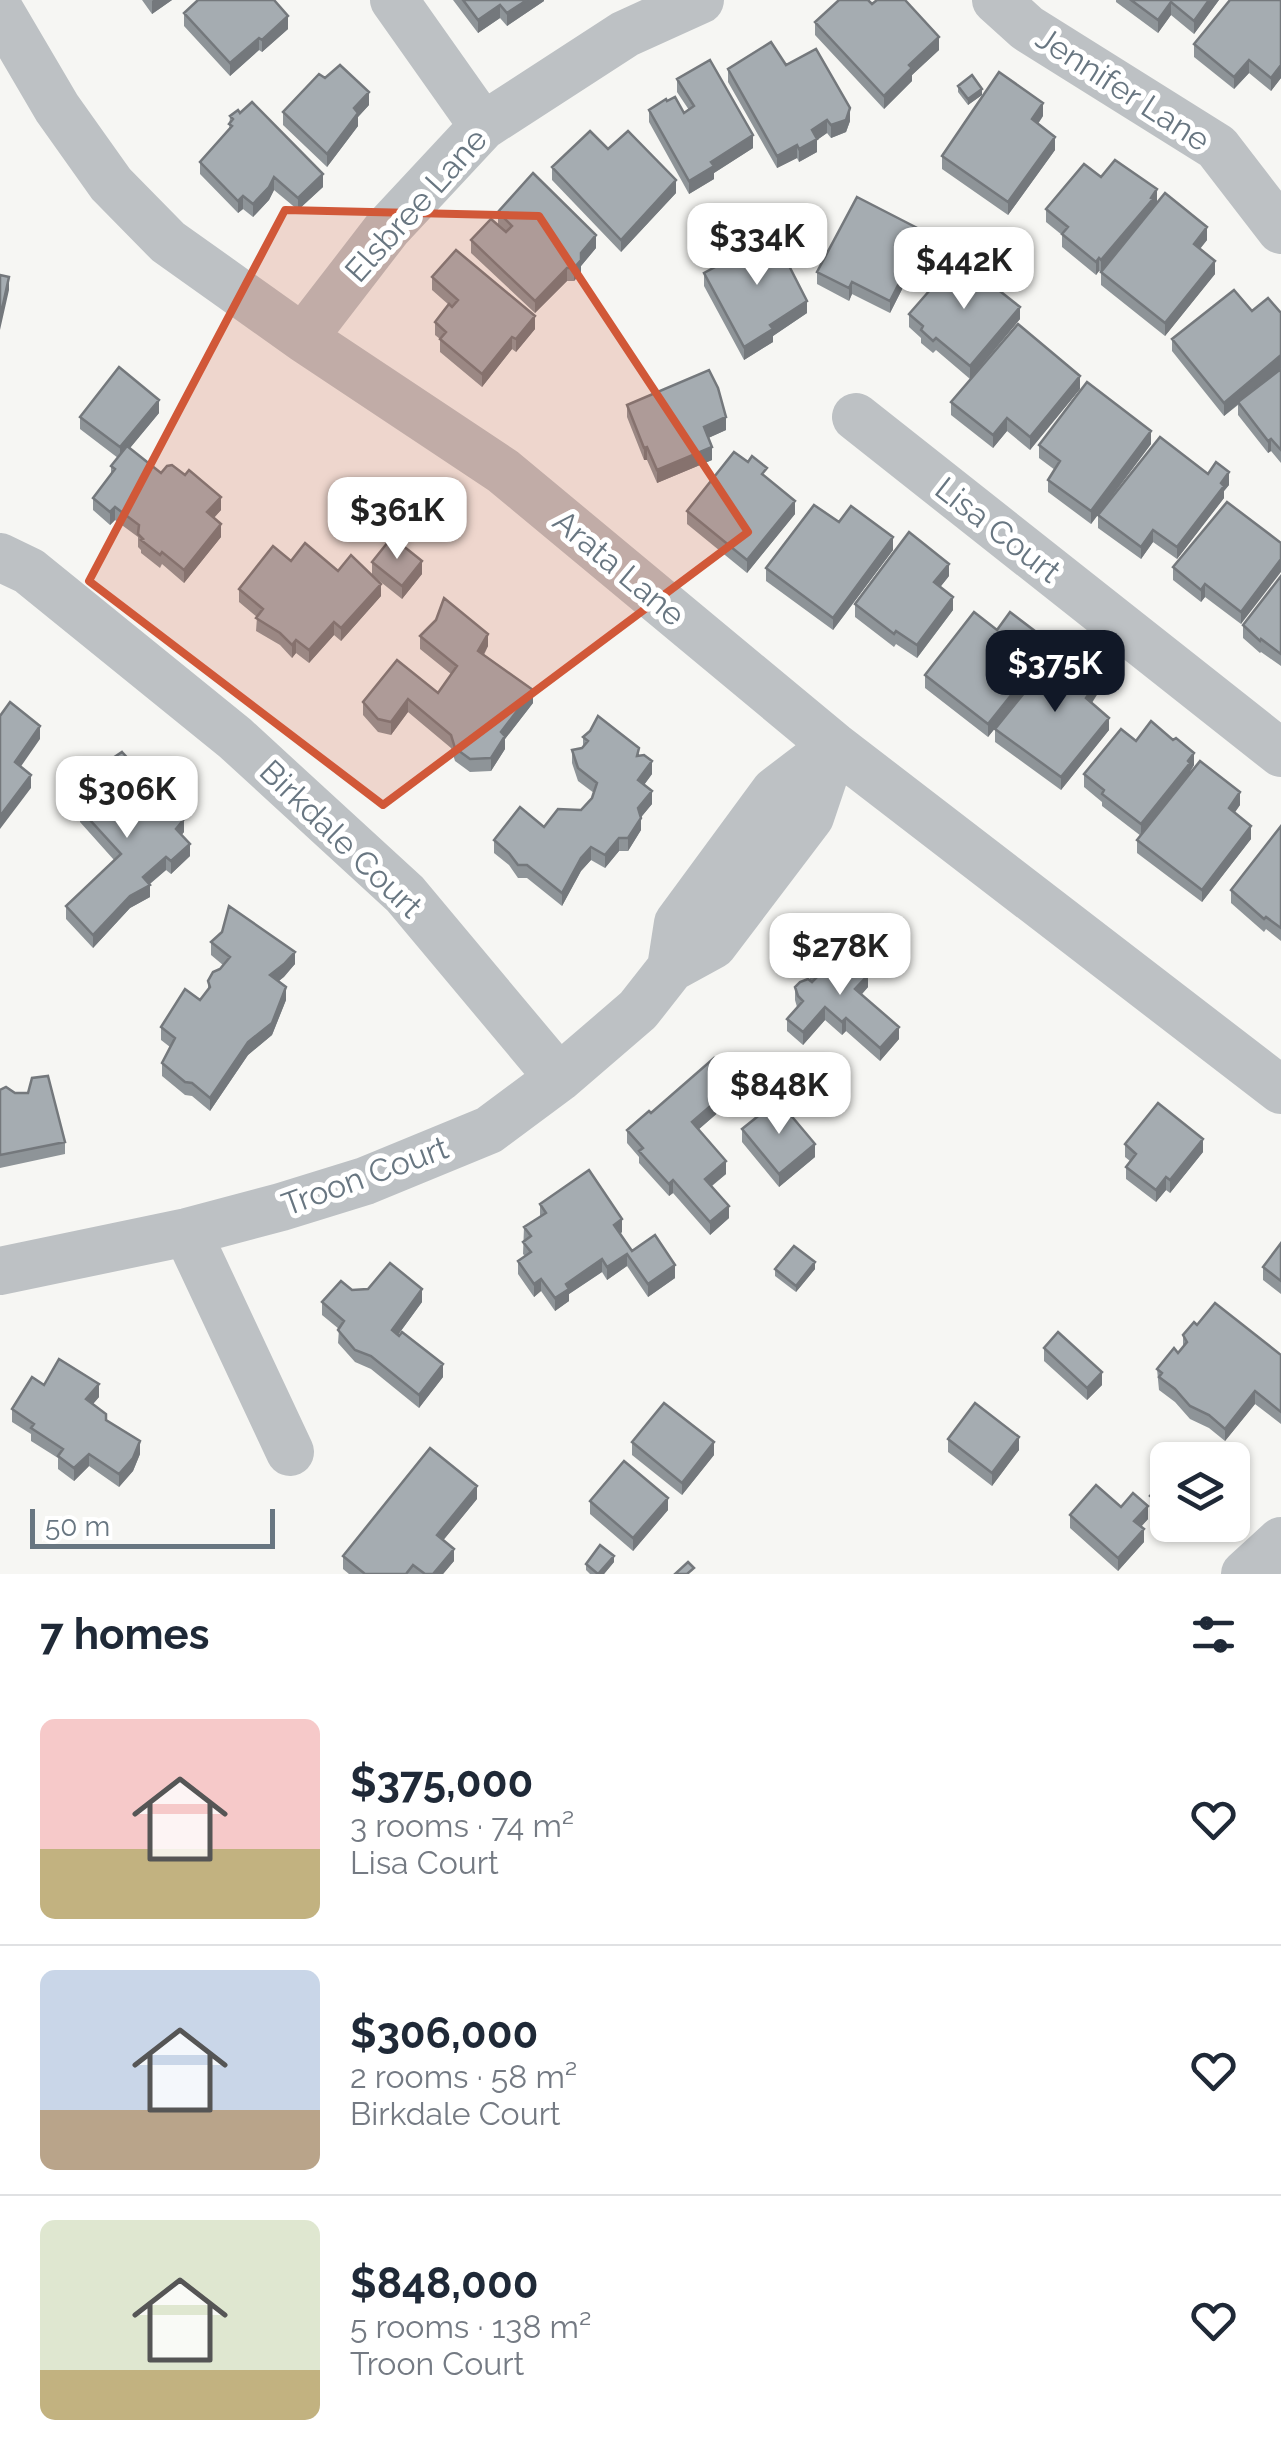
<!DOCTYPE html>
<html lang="en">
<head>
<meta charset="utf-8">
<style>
  :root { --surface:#fff; --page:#f2f2f3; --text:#1f2937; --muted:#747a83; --line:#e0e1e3; --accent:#111827 }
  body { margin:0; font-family:Raleway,sans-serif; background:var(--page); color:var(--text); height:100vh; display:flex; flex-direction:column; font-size:38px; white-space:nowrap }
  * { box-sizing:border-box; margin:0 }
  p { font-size:32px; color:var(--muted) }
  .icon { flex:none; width:55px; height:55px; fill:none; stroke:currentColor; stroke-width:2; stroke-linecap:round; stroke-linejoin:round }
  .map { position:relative; height:1574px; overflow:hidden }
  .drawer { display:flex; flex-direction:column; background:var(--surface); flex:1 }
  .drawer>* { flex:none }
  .tools { position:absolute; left:1150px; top:1442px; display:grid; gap:20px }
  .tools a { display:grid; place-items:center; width:100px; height:100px; border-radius:15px; background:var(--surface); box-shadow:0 2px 8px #0004; font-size:50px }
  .scale { position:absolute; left:30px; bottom:25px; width:245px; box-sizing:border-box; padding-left:10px; border:5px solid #687681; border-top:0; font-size:28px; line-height:35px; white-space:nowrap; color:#687681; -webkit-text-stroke:8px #fff; paint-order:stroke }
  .price { position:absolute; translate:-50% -85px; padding:0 22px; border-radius:20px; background:#fff; color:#222; font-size:32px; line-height:65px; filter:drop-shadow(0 2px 5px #0008) }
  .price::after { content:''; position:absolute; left:50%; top:60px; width:30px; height:22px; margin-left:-15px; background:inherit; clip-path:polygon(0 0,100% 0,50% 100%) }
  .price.on { background:var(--accent); color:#fff }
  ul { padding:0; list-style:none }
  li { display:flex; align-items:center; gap:30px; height:250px; padding:0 40px }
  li+li { border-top:2px solid var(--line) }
  li span { display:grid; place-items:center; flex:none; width:280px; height:200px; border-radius:15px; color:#555 }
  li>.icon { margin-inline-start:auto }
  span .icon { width:120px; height:120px; fill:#fffc; stroke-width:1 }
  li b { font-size:42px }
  h2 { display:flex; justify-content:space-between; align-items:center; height:120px; padding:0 40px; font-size:42px }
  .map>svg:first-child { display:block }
</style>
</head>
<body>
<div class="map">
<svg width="1281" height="1574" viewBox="0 0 1281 1574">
  <rect width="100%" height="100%" fill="#f6f6f3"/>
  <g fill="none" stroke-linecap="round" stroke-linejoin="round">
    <path stroke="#bdc1c4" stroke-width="48" d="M394,0L483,126
      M996,0L1027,28L1217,147L1281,230
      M0,11L57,108L111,184L168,242L303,338L503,471L834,746L1281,1090
      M303,338L387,229L483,126L625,34L700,0
      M856,417L1281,753
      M0,557L29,571L235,738L405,894L559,1078
      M671,968L678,923L775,791L834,746
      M187,1232L290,1452
      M0,1271L187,1232L281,1207L365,1181L489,1130L559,1078L638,1010L671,968L713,945L810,817L834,746
      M1245,1574L1281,1541"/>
  </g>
  <path fill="#8e9498" d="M142,0H172L152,14Z
    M453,0H544V1L507,26L500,18L478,33Z
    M1116,0H1219L1194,34L1171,15L1158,33L1116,2Z
    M1281,0V78L1271,91L1249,73L1234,89L1194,57V44Z
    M872,4L939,50L912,75V81L884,109L815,35V22Z
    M184,13L288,29L262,52L259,50L230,76L184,26Z
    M786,65L850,121L846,132L831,138L827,133L817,140V152L799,162L797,158L777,168L728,82V69Z
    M677,79L753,148L714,173V179L689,194L649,122V110L684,113L689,110L677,92Z
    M958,86L982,95L968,105L958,92Z
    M369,105L358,117V126L327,167L283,125V112Z
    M230,116L323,187L298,210L274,190L269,200L253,217L243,209L238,213L200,174V162L229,130Z
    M1043,116L1038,124L1055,150L1008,215L942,169V156Z
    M608,149L676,193L621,252L552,180V167Z
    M1101,177L1157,202L1153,209L1207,240L1200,249L1215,274L1165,336L1101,285V272L1099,271L1096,275L1062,247V235L1046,222V209Z
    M498,212L596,248L581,266V273L574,281H567L535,313L471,253V240L498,224Z
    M925,244L890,313L852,294L849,301L817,284V272Z
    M793,263L789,265L807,313L773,336V342L744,360L704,286V273Z
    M432,277L535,329L516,352L512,349L482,387L440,352V339L435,335V322L449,305L432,290Z
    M909,314L1020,319L970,379L936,350L933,353L921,343V338L909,327Z
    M1172,339L1281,369V463L1271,451L1268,453L1238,415V405L1224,416L1172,351Z
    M1080,389L1030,450L1007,431L993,448L951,415V402Z
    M627,405L726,430L708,438L712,460L657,483L647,460H644L627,417Z
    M159,413L130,448L161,473L221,510L214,518L221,537L184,583L162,564L160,568L141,553V550L138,547V537L115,520L110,525L93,510V498L111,474V466L118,458L80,429V417Z
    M1151,444L1091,524L1048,492V480L1055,470L1039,458V445Z
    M1208,474L1229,485L1224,491V498L1177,559L1153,542L1141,559L1098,528V515Z
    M767,478L795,514L747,573L687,524V511Z
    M839,522L893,550L833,630L766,581V568Z
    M1281,543L1241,624L1205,597L1201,602L1173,580V567Z
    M291,561L338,571L381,596L341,641L334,635L309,663L296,653L292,658L280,645L256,631L257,617L239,602V589Z
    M372,562L422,574L402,599L372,575Z
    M949,576L940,587L953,610L917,658L896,644L894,647L855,617V604Z
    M1281,576V666L1261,652L1260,653L1243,638V625Z
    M997,630L1052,657L988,737L925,688V675Z
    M420,636L488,646L484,655L533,703L505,739V749L491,771L470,772L455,761L451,748L408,712L391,735L378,732L363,715V702L438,693L451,674L420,649Z
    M1098,693L1092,703L1109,730L1061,790L995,742V729Z
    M583,737L639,756L652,774L644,785L652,804L641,817V830L628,851H619L605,868L591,860L581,871L562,906L527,878H518L509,865L494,853V840L544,827L581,810L592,798L594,793L578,781L572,763V750L583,747Z
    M1136,741L1194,765L1190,773L1240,805L1234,813L1251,839L1202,902L1137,853V840L1141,836L1102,806V802L1084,787V774Z
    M101,766L184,832L181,835L190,856L171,874L166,870L150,884V897L130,908L93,948L66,919V906L114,860L80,822V809L112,787L101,779Z
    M1281,826V941L1266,929L1264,932L1231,903V890Z
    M211,942L295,964L279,981L286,1000L272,1035L248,1055L210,1111L192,1096L185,1095L162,1076V1063L170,1047L161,1040V1027L200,1000L208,990V981L223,965L211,955Z
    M810,967L868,987L861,995L899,1039L880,1061L846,1031L842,1035L825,1020L803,1045L787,1031V1019L797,1007L795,1000V987L813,982L810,980Z
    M0,1090L65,1142V1154L0,1168Z
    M736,1097L698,1130L726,1174L712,1186L729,1218L710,1235L673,1193L669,1196L639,1163V1157L627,1143V1130L651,1113Z
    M742,1129L815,1157L779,1187L742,1142Z
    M1125,1144L1203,1152L1170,1193L1166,1190L1156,1202L1126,1179V1167L1130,1161L1125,1157Z
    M540,1204L622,1232L620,1234L632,1251L675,1278L648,1297L627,1266L607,1280L602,1272L569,1294V1301L555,1311L541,1291L534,1297L518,1274V1261L525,1256L523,1254L524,1227L540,1217Z
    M1281,1243V1294L1263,1280V1267Z
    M775,1269H815L796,1292L775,1276Z
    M352,1290L422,1302L398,1335L443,1377L419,1408L371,1369L355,1362L338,1343L339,1329L322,1315V1302Z
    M1197,1325L1281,1355V1424L1255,1404L1225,1441L1209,1428L1190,1419L1175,1402L1159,1390L1157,1369L1178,1353L1183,1347V1335Z
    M1044,1348L1102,1385L1087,1400L1044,1361Z
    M44,1385L99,1397L93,1404L106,1420L140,1454L133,1471L119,1487L89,1466L74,1481L58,1469V1458L31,1441V1434L12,1422V1409Z
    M948,1439L1019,1450L992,1486L948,1452Z
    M632,1442L714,1455L682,1495L632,1455Z
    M1168,1477V1518L1150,1503V1496Z
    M477,1499L443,1540L454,1561L443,1574H349L343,1569V1556Z
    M590,1501L668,1510L633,1551L590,1514Z
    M1121,1507L1148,1519L1141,1527L1144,1542L1118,1571L1070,1528V1515Z
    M614,1562L604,1574H590L586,1570V1564Z"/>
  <path fill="#74787c" d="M153,0H172L152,14V1Z
    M527,0H544V1L507,26V13Z
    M1209,0H1219L1194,34V21Z
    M1171,2V15L1158,33V20Z
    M500,5V18L478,33V20Z
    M288,16V29L262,52V40Z
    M939,37V50L912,75V81L884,109V96L909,65Z
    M259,38V50L230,76V63Z
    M1249,60V73L1234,89V77Z
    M1281,65V78L1271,91V78Z
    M982,89V95L968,105V99Z
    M369,92V105L358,117V126L327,167V154L354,108Z
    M1043,103V116L1032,132V119Z
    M850,108V121L846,132L831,138V125Z
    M827,120V133L817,140V152L799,162V149L812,130Z
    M753,135V148L714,173V179L689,194V181L711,162Z
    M1055,137V150L1008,215V202Z
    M797,145V158L777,168V156Z
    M323,174V187L298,210V198Z
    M274,177V190L269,200L253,217V204Z
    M676,180V193L621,252V240Z
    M1157,189V202L1101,272V260Z
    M243,196V209L238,213V201Z
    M1207,227V240L1194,256V244Z
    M925,232V244L890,313V301Z
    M596,235V248L581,266V253Z
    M793,250V263L784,268V256Z
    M1099,258V271L1096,275V262Z
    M581,260V273L574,281V268Z
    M1215,261V274L1165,336V323Z
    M567,268V281L535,313V301Z
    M9,277V290L0,330V318Z
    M852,282V294L849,301V288Z
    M807,301V313L773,336V342L744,360V347L770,325Z
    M1020,307V319L970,379V366Z
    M535,316V329L516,352V339Z
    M512,337V349L482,387V374Z
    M1281,355V368L1224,416V403Z
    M1080,376V389L1030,450V437Z
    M159,400V413L120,460V447Z
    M726,417V430L704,440V427Z
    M1007,418V431L993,448V435Z
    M1151,431V444L1091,524V511Z
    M1271,439V451L1268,453V441Z
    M647,447V460H644V448Z
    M712,447V460L657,483V470Z
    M1229,472V485L1224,491V498L1177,559V547Z
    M221,497V510L207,525V512Z
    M795,501V514L747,573V560Z
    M115,507V520L110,525V512Z
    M221,524V537L184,583V570Z
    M1153,530V542L1141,559V547Z
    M893,537V550L833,630V618Z
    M1281,559V572L1241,624V612Z
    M422,561V574L402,599V586Z
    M949,564V576L934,595V582Z
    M381,584V596L341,641V628Z
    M1205,584V597L1201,602V590Z
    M953,597V610L917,658V645Z
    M334,622V635L309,663V650Z
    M488,634V646L478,664V651Z
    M296,640V653L292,658V645Z
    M1052,644V657L988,737V724Z
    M1098,680V693L1086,711V698Z
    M533,690V703L505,739V749L491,771V758L501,732Z
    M408,699V712L391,735V722Z
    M1109,718V730L1061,790V777Z
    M40,726V739L15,775V762Z
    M1194,753V765L1190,771V776L1141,836V824Z
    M652,761V774L638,793V780Z
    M31,775V788L0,829V816Z
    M652,791V804L638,821V808Z
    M1240,792V805L1229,821V808Z
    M641,818V830L628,851V838Z
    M184,819V832L176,842V829Z
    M1251,826V839L1202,902V890Z
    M619,838V851L605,868V855Z
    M190,844V856L171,874V861Z
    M591,847V860L581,871L562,906V893L581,858Z
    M166,857V870L147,886L150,885V897L130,908L93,948V935L143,877Z
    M295,952V964L284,977L270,988V975Z
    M868,975V987L855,1002V989Z
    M286,987V1000L272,1035L248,1055L210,1111V1098Z
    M825,1007V1020L803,1045V1032Z
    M846,1018V1031L842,1035V1022Z
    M899,1027V1039L880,1061V1048Z
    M736,1084V1097L692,1135V1122Z
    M1203,1139V1152L1170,1193V1180Z
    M815,1144V1157L779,1187V1174Z
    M726,1161V1174L705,1191V1179Z
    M1166,1177V1190L1156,1202V1190Z
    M673,1180V1193L669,1196V1184Z
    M729,1206V1218L710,1235V1222Z
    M622,1219V1232L614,1238V1225Z
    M627,1254V1266L607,1280V1267Z
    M602,1259V1272L569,1294V1301L555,1311V1298L566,1284Z
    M815,1262V1269L796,1292V1286Z
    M675,1265V1278L648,1297V1284Z
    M541,1279V1291L534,1297V1284Z
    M422,1289V1302L392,1343V1330Z
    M443,1364V1377L419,1408V1395Z
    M1102,1372V1385L1087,1400V1388Z
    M99,1384V1397L86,1412V1399Z
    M1255,1391V1404L1225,1441V1429Z
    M1019,1437V1450L992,1486V1473Z
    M140,1441V1454L133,1471L119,1487V1474Z
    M714,1442V1455L682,1495V1483Z
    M89,1454V1466L74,1481V1468Z
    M477,1486V1499L437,1548V1535Z
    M668,1498V1510L633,1551V1538Z
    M1148,1506V1519L1134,1534V1521Z
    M1144,1529V1542L1118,1571V1558Z
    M454,1549V1561L443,1574H433Z
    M614,1556V1562L604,1574H599Z"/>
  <path fill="#a5acb1" stroke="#74787c" stroke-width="2.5" d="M198,0H274L288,16L262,40L259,38L230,63L184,13Z
    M463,0H527L507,13L500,5L478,20Z
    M839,0H868L872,4L877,0H905L939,37L909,65L912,68L884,96L815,22Z
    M1131,0H1209L1194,21L1171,2L1158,20Z
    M1230,0H1281V65L1271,78L1249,60L1234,77L1194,44Z
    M771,42L786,65L816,49L850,108L846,120L831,125L827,120L812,130L817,139L799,149L797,145L777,156L728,69Z
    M710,60L753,135L711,162L714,166L689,181L649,110L666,99L667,101L675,97L684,113L694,106L677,79Z
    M340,65L369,92L354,108L358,113L327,154L283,112L319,74L325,78Z
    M999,72L1043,103L1032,119L1055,137L1008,202L942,156Z
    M972,75L982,89L968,99L958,86Z
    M252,102L323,174L298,198L274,177L269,187L253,204L243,196L238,201L200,162L232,126L229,124L233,119L230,116L238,110L240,113Z
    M590,131L608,149L628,131L676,180L621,240L552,167Z
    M1115,160L1157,189L1151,198L1153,199L1101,260L1099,258L1096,262L1062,234L1068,227L1046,209L1084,164L1101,177Z
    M533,173L596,235L581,253V260L574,268H567L535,301L471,240L491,219L506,232L512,226L498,212Z
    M1165,193L1207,227L1194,244L1215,261L1165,323L1101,272Z
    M857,197L925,232L890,301L852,282L849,288L817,272Z
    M782,231L793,250L784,256L807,301L770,325L773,329L744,347L704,273Z
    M456,250L535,316L516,339L512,337L482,374L440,339L446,332L435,322L449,304L452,307L458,300L432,277Z
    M958,258L1020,307L970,366L936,338L933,341L921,330L923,326L909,314Z
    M0,275L9,277L0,318Z
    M1234,290L1252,311L1268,298L1281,313V355L1224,403L1172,339Z
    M1018,324L1080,376L1030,437L1007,418L993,435L951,402Z
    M119,367L159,400L120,447L80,417Z
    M1281,369V450L1271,439L1268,441L1238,402Z
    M709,370L718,388L726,417L704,427L712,447L657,470L647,447L644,448L627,405Z
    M1087,382L1151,431L1091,511L1048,480L1060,461L1039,445Z
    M1160,437L1208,474L1216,462L1229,472L1221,483L1224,486L1177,547L1153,530L1141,547L1098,515Z
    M127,446L161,473L167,466L172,465L185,475L189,470L221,497L207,512L221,524L184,570L162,552L160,555L141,540L143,539L138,534L139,525L115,507L110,512L93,498L115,469L111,466Z
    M734,452L748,462L752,456L767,468L762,474L795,501L747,560L687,511Z
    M1227,502L1281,543V559L1241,612L1205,584L1201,590L1173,567Z
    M814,505L839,522L851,506L893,537L833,618L766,568Z
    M909,532L949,564L934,582L953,597L917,645L896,631L894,634L855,604Z
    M392,537L422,561L402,586L372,562Z
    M305,543L338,571L351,555L381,584L341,628L334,622L309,650L296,640L292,645L280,633L256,618L263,609L239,589L273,546L291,561Z
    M1281,576V654L1261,639L1260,641L1243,625Z
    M444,598L488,634L478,651L533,690L501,732L505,736L491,758L470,759L455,748L451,735L408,699L391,722L378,719L363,702L397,660L438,693L457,666L420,636L436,620Z
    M974,612L997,630L1010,612L1052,644L988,724L925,675Z
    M1059,650L1098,680L1086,698L1109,718L1061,777L995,729Z
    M10,702L40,726L15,762L31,775L0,816V716Z
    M598,716L639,748L637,756L644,755L652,761L638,780L652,791L638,808L641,818L628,838H619L605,855L591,847L581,858L562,893L527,865H518L509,853L494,840L520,807L544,827L558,809L581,810L592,798L597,783L578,768L572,750L582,748L588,741L583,737L590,731Z
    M1151,721L1173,740L1176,738L1194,753L1188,761L1190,763L1141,824L1102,794L1104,790L1084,774L1121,729L1136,741Z
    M122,752L184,819L176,829L190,844L171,861L166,857L143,877L150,885L130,896L93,935L66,906L121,854L80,809L105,786L110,790L117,779L101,766Z
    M1200,761L1240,792L1229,808L1251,826L1202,890L1137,840Z
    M1281,826V928L1266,917L1264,919L1231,890Z
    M229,906L295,952L284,964L270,975L286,987L272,1023L248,1042L210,1098L192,1083L185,1082L162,1063L175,1038L161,1027L185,989L200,1000L210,987L208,981L213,972L220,969L230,957L211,942L222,932Z
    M831,943L868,975L855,989L899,1027L880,1048L846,1018L842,1022L825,1007L803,1032L787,1019L803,1001L798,996L795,987L800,982L808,979L812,982L819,975L810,967Z
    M714,1058L736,1084L692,1122L726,1161L705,1179L729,1206L710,1222L673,1180L669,1184L639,1151L643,1148L627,1130L649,1111L651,1113Z
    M48,1076L65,1142L0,1155V1090L6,1087L15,1093H28L32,1078Z
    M778,1100L815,1144L779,1174L742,1129Z
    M1158,1103L1203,1139L1170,1180L1166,1177L1156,1190L1126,1167L1136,1154L1125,1144Z
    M589,1170L622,1219L614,1225L632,1251L655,1235L675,1265L648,1284L627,1254L607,1267L602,1259L566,1284L569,1289L555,1298L541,1279L534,1284L518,1261L531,1252L523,1242L531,1236L524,1227L546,1213L540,1204Z
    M1281,1243V1281L1263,1267Z
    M794,1246L815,1262L796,1286L775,1269Z
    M390,1263L422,1289L392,1330L399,1336L402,1332L443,1364L419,1395L371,1356L355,1350L338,1330L344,1321L322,1302L341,1281L352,1290L368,1289Z
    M1215,1303L1281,1355V1412L1255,1391L1225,1429L1209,1415L1190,1406L1175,1389L1159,1377L1162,1373L1157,1369L1174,1348L1178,1353L1187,1342L1183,1335L1194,1322L1197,1325Z
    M1058,1332L1102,1372L1087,1388L1044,1348Z
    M59,1359L99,1384L86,1399L106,1414V1420L140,1441L133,1458L119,1474L89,1454L74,1468L58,1456L63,1449L31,1428L34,1424L12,1409L32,1377L44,1385Z
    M664,1403L714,1442L682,1483L632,1442Z
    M975,1403L1019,1437L992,1473L948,1439Z
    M430,1448L477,1486L437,1535L454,1549L433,1574H425L413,1565L406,1574H365L343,1556Z
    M624,1461L668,1498L633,1538L590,1501Z
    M1168,1477V1511L1150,1496Z
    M1096,1485L1121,1507L1133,1493L1148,1506L1134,1521L1144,1529L1118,1558L1070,1515Z
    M600,1545L614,1556L598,1574L586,1564Z
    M688,1562L694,1568L687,1574H675Z"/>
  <path fill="#d15838" fill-opacity="0.2" stroke="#d15838" stroke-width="8" stroke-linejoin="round" d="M285,210L539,216L748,532L383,805L89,581Z"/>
  <g text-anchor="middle" stroke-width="10" stroke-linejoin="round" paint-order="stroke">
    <g font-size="32" fill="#687681" stroke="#fff">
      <text transform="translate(1123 89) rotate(33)" y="11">Jennifer Lane</text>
      <text transform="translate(416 205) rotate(-48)" y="11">Elsbree Lane</text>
      <text transform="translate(998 530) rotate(38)" y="11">Lisa Court</text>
      <text transform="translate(619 568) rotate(40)" y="11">Arata Lane</text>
      <text transform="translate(341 839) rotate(44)" y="11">Birkdale Court</text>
      <text transform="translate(365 1176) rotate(-20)" y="11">Troon Court</text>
    </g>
  </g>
</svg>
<div class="tools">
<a><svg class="icon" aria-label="layers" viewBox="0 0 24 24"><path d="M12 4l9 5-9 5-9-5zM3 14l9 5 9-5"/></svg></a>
</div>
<div class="scale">50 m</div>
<b class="price" style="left:757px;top:288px">$334K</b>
<b class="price" style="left:964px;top:312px">$442K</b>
<b class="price" style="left:397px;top:562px">$361K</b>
<b class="price on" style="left:1055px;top:715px">$375K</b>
<b class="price" style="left:127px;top:841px">$306K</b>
<b class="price" style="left:840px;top:998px">$278K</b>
<b class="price" style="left:779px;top:1137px">$848K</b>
</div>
<section class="drawer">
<h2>7 homes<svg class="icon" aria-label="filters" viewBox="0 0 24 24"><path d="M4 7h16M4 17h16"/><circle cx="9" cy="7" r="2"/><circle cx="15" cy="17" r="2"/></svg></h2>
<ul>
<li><span style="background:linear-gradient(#f6c9c9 65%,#c2b280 0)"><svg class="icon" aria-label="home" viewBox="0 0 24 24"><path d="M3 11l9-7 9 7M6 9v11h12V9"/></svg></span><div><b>$375,000</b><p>3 rooms · 74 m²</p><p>Lisa Court</p></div><svg class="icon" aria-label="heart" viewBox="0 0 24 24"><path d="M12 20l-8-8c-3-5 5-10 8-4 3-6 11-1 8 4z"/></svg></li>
<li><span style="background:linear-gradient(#c9d6e8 70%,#b9a48a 0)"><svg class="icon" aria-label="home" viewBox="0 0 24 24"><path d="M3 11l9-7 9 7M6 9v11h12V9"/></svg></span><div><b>$306,000</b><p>2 rooms · 58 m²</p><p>Birkdale Court</p></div><svg class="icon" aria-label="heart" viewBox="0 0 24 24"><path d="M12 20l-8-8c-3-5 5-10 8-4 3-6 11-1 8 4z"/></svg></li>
<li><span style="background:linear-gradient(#dfe7d0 75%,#c2b280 0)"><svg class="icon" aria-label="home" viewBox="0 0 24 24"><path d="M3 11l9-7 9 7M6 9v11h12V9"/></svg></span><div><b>$848,000</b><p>5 rooms · 138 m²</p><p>Troon Court</p></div><svg class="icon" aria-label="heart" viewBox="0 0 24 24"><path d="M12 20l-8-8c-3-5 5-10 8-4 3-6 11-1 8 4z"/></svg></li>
</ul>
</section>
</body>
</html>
